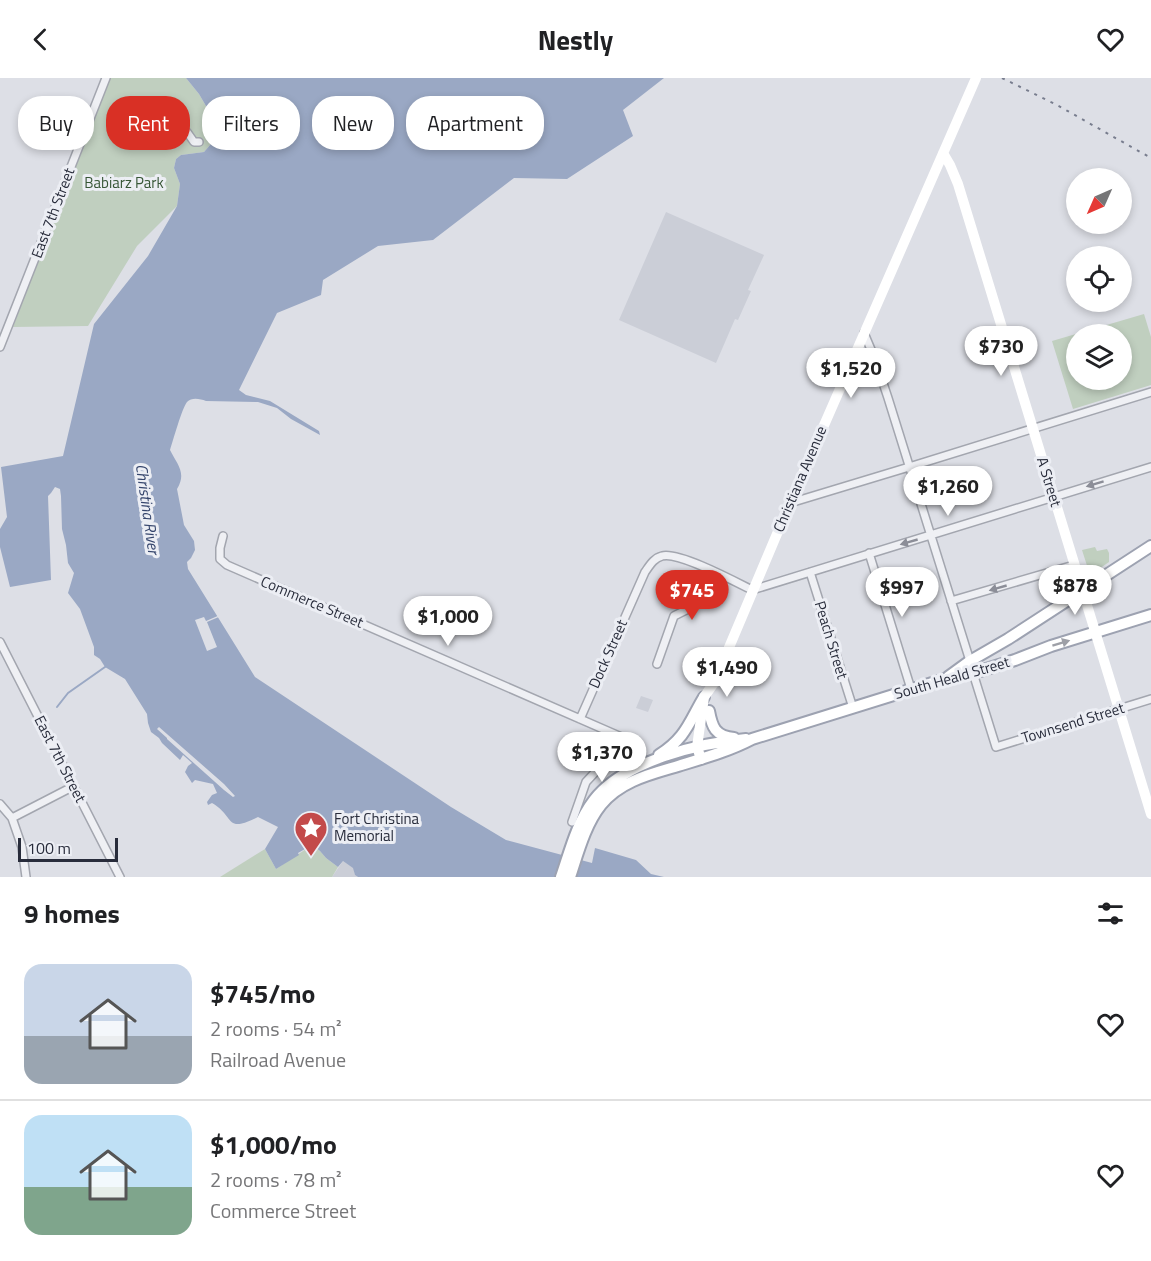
<!DOCTYPE html>
<html lang="en">
<head>
<meta charset="utf-8">
<style>
  :root { --surface:#fff; --page:#f2f2f2; --text:#202124; --muted:#757577; --line:#e0e0e0; --accent:#d93025 }
  body { margin:0; font-family:"Titillium Web",sans-serif; background:var(--page); color:var(--text); height:100vh; display:flex; flex-direction:column; font-size:22px; white-space:nowrap }
  * { box-sizing:border-box; margin:0 }
  p { font-size:20px; color:var(--muted) }
  .icon { flex:none; width:33px; height:33px; fill:none; stroke:currentColor; stroke-width:2; stroke-linecap:round; stroke-linejoin:round }
  .map { position:relative; height:799px; overflow:hidden }
  .sheet { display:flex; flex-direction:column; background:var(--surface); flex:1 }
  .sheet>* { flex:none }
  .hud { position:absolute; left:18px; top:18px; width:600px; height:54px; display:flex; gap:12px }
  .needle { width:39px; rotate:225deg }
  .fabs { position:absolute; left:1066px; top:90px; display:grid; gap:12px }
  .fabs a { display:grid; place-items:center; width:66px; height:66px; border-radius:50%; background:var(--surface); box-shadow:0 3px 9px #0003; font-size:30px }
  .scale { position:absolute; left:18px; bottom:15px; width:100px; box-sizing:border-box; padding-left:6px; border:3px solid #282c3b; border-top:0; font-size:16px; line-height:21px; white-space:nowrap; color:#282c3b; -webkit-text-stroke:4px #eceef4; paint-order:stroke }
  .price { position:absolute; translate:-50% -51px; padding:0 14px; border-radius:21px; background:#fff; color:#222; font-size:20px; line-height:39px; filter:drop-shadow(0 2px 3px #0008) }
  .price::after { content:''; position:absolute; left:50%; top:36px; width:18px; height:14px; margin-left:-9px; background:inherit; clip-path:polygon(0 0,100% 0,50% 100%) }
  .price.on { background:var(--accent); color:#fff }
  ul { padding:0; list-style:none }
  li { display:flex; align-items:center; gap:18px; height:150px; padding:0 24px }
  li+li { border-top:2px solid var(--line) }
  li span { display:grid; place-items:center; flex:none; width:168px; height:120px; border-radius:18px; color:#555 }
  li>.icon { margin-inline-start:auto }
  span .icon { width:72px; height:72px; fill:#fffc; stroke-width:1 }
  li b { font-size:26px }
  h2 { display:flex; justify-content:space-between; align-items:center; height:72px; padding:0 24px; font-size:26px }
  .pill { padding:0 21px; border-radius:24px; background:var(--surface); box-shadow:0 3px 9px #0003; font-size:21px; line-height:54px }
  .pill.on { background:var(--accent); color:#fff }
  header { display:flex; justify-content:space-between; align-items:center; height:78px; padding:0 24px; background:var(--surface); font-size:27px; font-weight:700 }
  .map>svg:first-child { display:block }
</style>
</head>
<body>
<header><svg class="icon" aria-label="back" viewBox="0 0 24 24"><path d="M15 5l-7 7 7 7"/></svg>Nestly<svg class="icon" aria-label="heart" viewBox="0 0 24 24"><path d="M12 20l-8-8c-3-5 5-10 8-4 3-6 11-1 8 4z"/></svg></header>
<div class="map">
<svg width="1151" height="799" viewBox="0 0 1151 799">
  <rect width="100%" height="100%" fill="#dddfe6"/>
  <path fill="#cbced7" d="M666,134L764,177L748,212L751,213L738,242L735,241L716,285L619,242Z
    M641,618L653,622L648,634L636,630Z
    M343,783L354,790L355,797L358,799H332Z"/>
  <path fill="#c0cfbf" fill-rule="evenodd" d="M107,0H186L199,16L206,28L211,66L204,74L181,77L176,81L174,90L180,106L177,128L137,168L88,248L13,249Z
    M1144,236L1151,259V307L1073,331L1052,263ZM1122,256V302H1077V256Z
    M1095,469L1097,473L1107,471L1109,475V484L1090,497L1082,472Z
    M312,767L320,773L326,780L338,789L332,799H220L265,771L276,791Z"/>
  <path fill="#9aa8c4" d="M186,0H664L623,32L633,58L567,101L514,100L433,162L378,168L323,202L321,217L277,235L239,312L246,317L270,323L319,353L320,357L291,341L277,330L258,324L206,323C200,321 192,319 187,324C182,330 173,363 170,372C177,386 187,395 177,411L184,447L194,463L195,472L191,480L187,484L188,491L255,599L451,729L506,762L592,785L595,770L636,782L651,796L664,799H358L355,797L353,790L343,783L338,789L326,780L320,773L312,767L298,775L299,777L276,791L265,771L278,749L258,739C224,756 236,739 212,725L208,727L207,724L212,717L217,715L213,706L195,702L192,705L185,694L188,688L192,685L183,677L180,682L162,665L159,660L151,654L148,645L147,636L125,601L105,589L100,581L94,577V569L80,531L68,515L74,495L68,485L66,467L62,451L61,418L60,411L55,409L51,415L48,418L51,502L10,509L0,469V451L7,439L1,389L63,378L94,246L148,178L177,128L180,106L174,90L176,81L181,77L204,74L211,66L206,28L199,16Z"/>
  <path fill="#dddfe6" d="M220,537L221,538L207,544L217,569L207,573L195,542L204,539L206,543Z
    M159,649L224,706L235,718L233,719L224,712L167,661V660L157,651Z"/>
  <g fill="none" stroke-linecap="round" stroke-linejoin="round">
    <path stroke="#9aa8c4" stroke-width="2" d="M57,629L68,615L105,589"/>
    <defs>
      <path id="street" d="M164,59L170,61L181,53L187,54L194,64H199
        M864,255L875,281L888,320L970,583
        M0,269L106,0
        M790,425L909,389L1151,314
        M223,458L220,470V481L227,487L626,661L586,704L572,744
        M869,475L911,611
        M810,494L853,630
        M951,523L1074,487
        M0,564L120,799
        M657,586L674,538L688,531L708,491
        M973,595L996,669L1151,621
        M580,641L645,494C650,487 654,480 662,478C678,473 736,504 752,512L1151,389
        M0,726L12,740L22,769L26,799
        M12,740L74,708"/>
      <path id="primary" d="M948,599L970,583L1008,561L1151,468
        M709,633C712,649 715,658 734,660
        M659,677C686,660 689,644 704,619
        M561,799C570,773 577,744 594,722C624,683 699,665 746,661
        M570,799C578,775 585,747 601,727C620,703 651,696 678,688C704,680 729,673 752,661L945,601L980,593L1015,582L1051,568L1151,537"/>
    </defs>
    <use href="#street" stroke="#a3a6af" stroke-width="10"/>
    <use href="#primary" stroke="#9da2b1" stroke-width="14"/>
    <use href="#street" stroke="#eff0f4" stroke-width="7"/>
    <path stroke="#fff" stroke-width="10" d="M943,75L950,87L958,106L1151,736
      M701,681L697,669L704,619L714,605L790,425L976,0"/>
    <use href="#primary" stroke="#fff" stroke-width="10"/>
    <path stroke="#787d8e" stroke-width="2" stroke-dasharray="3 6" stroke-linecap="butt" d="M1002,0L1057,27L1151,80"/>
  </g>
  <defs><path id="oneway-solid" d="M-6-.8H1V-3.2L6.5 0L1 3.2V.8H-6Z" transform="scale(1.5)"/></defs>
  <g fill="#8c8e98">
    <use href="#oneway-solid" transform="translate(1095 406) rotate(163)"/>
    <use href="#oneway-solid" transform="translate(909 464) rotate(164)"/>
    <use href="#oneway-solid" transform="translate(998 510) rotate(164)"/>
  </g>
  <use fill="#9ea0a7" href="#oneway-solid" transform="translate(1061 565) rotate(-17)"/>
  <defs>
    <symbol id="sight-pin" viewBox="-11 -11 22 30"><path d="M0 17L-7.5 6A9.5 9.5 0 1 1 7.5 6Z" fill="#c34a4a" stroke="#eceef4"/><path d="M0-6L1.8-2.2L6-1.7L2.9 1.2L3.7 5.4L0 3.3L-3.7 5.4L-2.9 1.2L-6-1.7L-1.8-2.2Z" fill="#fff"/></symbol>
  </defs>
  <g fill-rule="evenodd">
    <use href="#sight-pin" x="292" y="731" width="38" height="52"/>
  </g>
  <g text-anchor="middle" stroke-width="6" stroke-linejoin="round" paint-order="stroke">
    <g font-size="15" fill="#375636" stroke="#eceef4">
      <text x="124" y="110">Babiarz Park</text>
    </g>
    <g font-size="15" fill="#282c3b" stroke="#eceef4">
      <text transform="translate(53 135) rotate(-69)" y="5">East 7th Street</text>
      <text transform="translate(800 401) rotate(-67)" y="5">Christiana Avenue</text>
      <text transform="translate(1049 404) rotate(73)" y="5">A Street</text>
      <text transform="translate(312 524) rotate(23)" y="5">Commerce Street</text>
      <text transform="translate(831 562) rotate(73)" y="5">Peach Street</text>
      <text transform="translate(608 576) rotate(-66)" y="5">Dock Street</text>
      <text transform="translate(952 600) rotate(-16)" y="5">South Heald Street</text>
      <text transform="translate(1073 645) rotate(-17)" y="5">Townsend Street</text>
      <text transform="translate(60 681) rotate(63)" y="5">East 7th Street</text>
    </g>
    <g font-size="15" fill="#282c3b" stroke="#eceef4" text-anchor="start">
      <text x="334" y="746">Fort Christina<tspan x="334" dy="17">Memorial</tspan></text>
    </g>
    <g font-size="16" font-style="italic" fill="#35456c" stroke="#eceef4">
      <text transform="translate(148 431) rotate(82)" y="6">Christina River</text>
    </g>
  </g>
</svg>
<div class="fabs">
<a><svg class="needle" viewBox="-14 -14 28 28"><path d="M0-13l5 13h-10z" fill="#e53935"/><path d="M0 13l5-13h-10z" fill="#757577"/></svg></a>
<a><svg class="icon" aria-label="locate" viewBox="0 0 24 24"><circle cx="12" cy="12" r="6"/><path d="M12 2v4M12 18v4M2 12h4M18 12h4"/></svg></a>
<a><svg class="icon" aria-label="layers" viewBox="0 0 24 24"><path d="M12 4l9 5-9 5-9-5zM3 14l9 5 9-5"/></svg></a>
</div>
<div class="scale">100 m</div>
<b class="price" style="left:1001px;top:299px">$730</b>
<b class="price" style="left:851px;top:321px">$1,520</b>
<b class="price" style="left:948px;top:439px">$1,260</b>
<b class="price" style="left:1075px;top:538px">$878</b>
<b class="price" style="left:902px;top:540px">$997</b>
<b class="price on" style="left:692px;top:543px">$745</b>
<b class="price" style="left:448px;top:569px">$1,000</b>
<b class="price" style="left:727px;top:620px">$1,490</b>
<b class="price" style="left:602px;top:705px">$1,370</b>
<div class="hud">
<a class="pill">Buy</a>
<a class="pill on">Rent</a>
<a class="pill">Filters</a>
<a class="pill">New</a>
<a class="pill">Apartment</a>
</div>
</div>
<section class="sheet">
<h2>9 homes<svg class="icon" aria-label="filters" viewBox="0 0 24 24"><path d="M4 7h16M4 17h16"/><circle cx="9" cy="7" r="2"/><circle cx="15" cy="17" r="2"/></svg></h2>
<ul>
<li><span style="background:linear-gradient(#c9d6e8 60%,#9aa5b1 0)"><svg class="icon" aria-label="home" viewBox="0 0 24 24"><path d="M3 11l9-7 9 7M6 9v11h12V9"/></svg></span><div><b>$745/mo</b><p>2 rooms · 54 m²</p><p>Railroad Avenue</p></div><svg class="icon" aria-label="heart" viewBox="0 0 24 24"><path d="M12 20l-8-8c-3-5 5-10 8-4 3-6 11-1 8 4z"/></svg></li>
<li><span style="background:linear-gradient(#bfe0f5 60%,#7fa58c 0)"><svg class="icon" aria-label="home" viewBox="0 0 24 24"><path d="M3 11l9-7 9 7M6 9v11h12V9"/></svg></span><div><b>$1,000/mo</b><p>2 rooms · 78 m²</p><p>Commerce Street</p></div><svg class="icon" aria-label="heart" viewBox="0 0 24 24"><path d="M12 20l-8-8c-3-5 5-10 8-4 3-6 11-1 8 4z"/></svg></li>
</ul>
</section>
</body>
</html>
